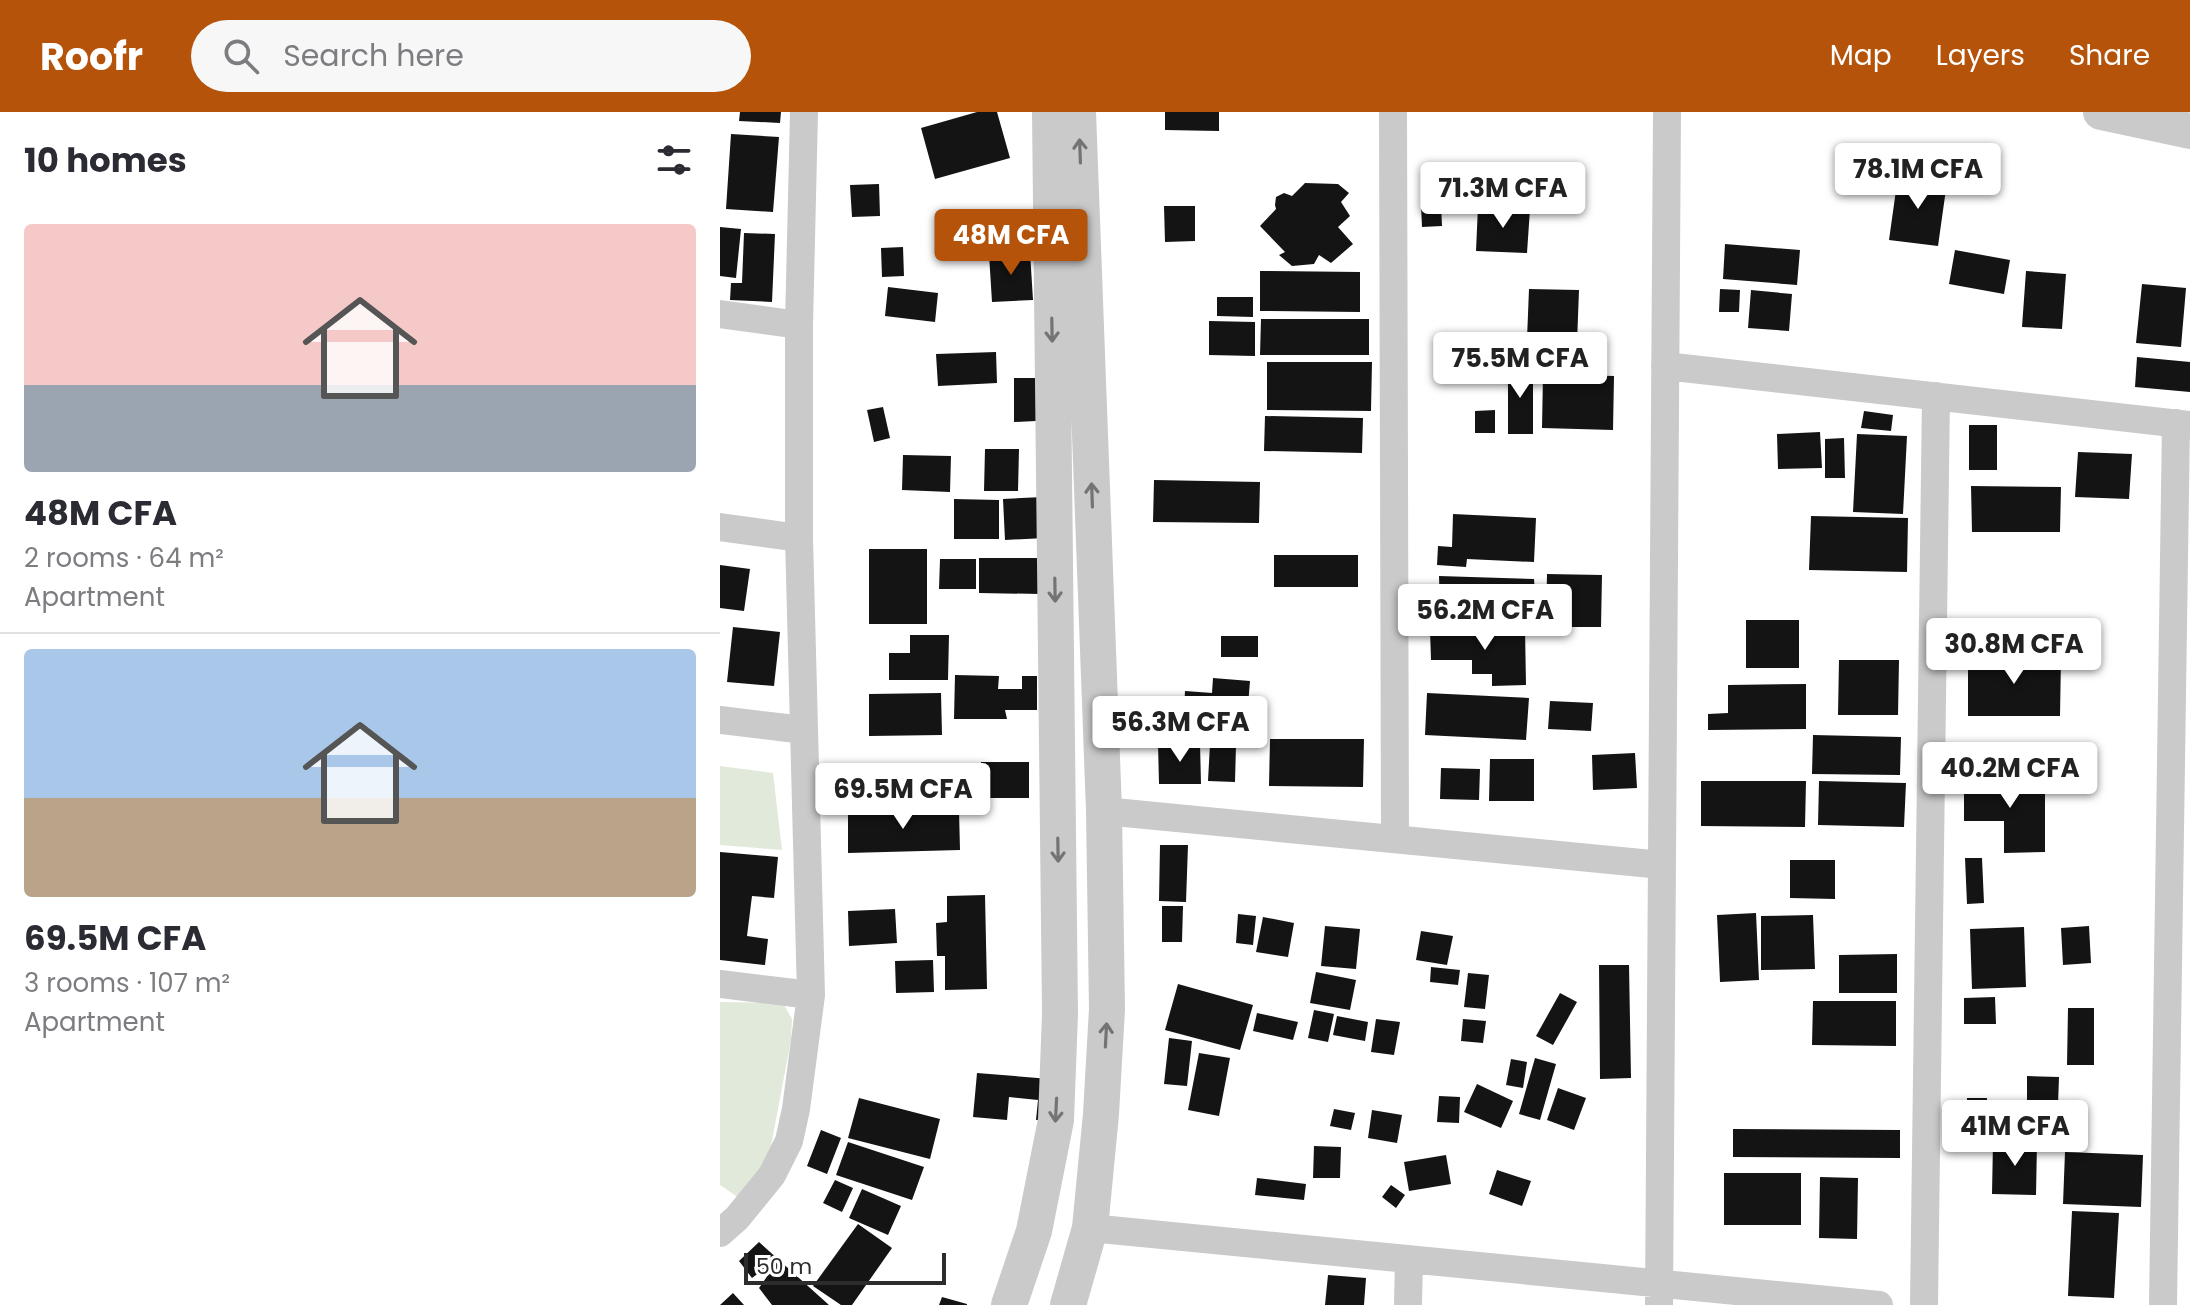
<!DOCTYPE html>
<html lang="en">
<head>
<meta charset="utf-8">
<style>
  :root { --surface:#fff; --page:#f7f7f7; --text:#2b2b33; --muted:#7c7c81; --line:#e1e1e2; --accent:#b45309 }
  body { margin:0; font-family:Poppins,sans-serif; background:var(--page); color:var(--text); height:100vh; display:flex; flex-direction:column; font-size:30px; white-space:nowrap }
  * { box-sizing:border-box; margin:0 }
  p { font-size:26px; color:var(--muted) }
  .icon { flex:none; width:44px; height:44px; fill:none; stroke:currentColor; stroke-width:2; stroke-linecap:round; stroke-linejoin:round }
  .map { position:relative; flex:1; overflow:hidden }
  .side { display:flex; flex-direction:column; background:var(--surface); width:720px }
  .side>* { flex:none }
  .scale { position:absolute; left:24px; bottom:20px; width:202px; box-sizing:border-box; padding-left:8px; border:4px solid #2d2d2d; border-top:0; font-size:22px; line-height:28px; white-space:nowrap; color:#2d2d2d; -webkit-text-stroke:6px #fff; paint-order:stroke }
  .price { position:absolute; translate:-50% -68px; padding:0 18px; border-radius:8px; background:#fff; color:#222; font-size:26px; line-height:52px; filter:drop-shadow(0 2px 4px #0008) }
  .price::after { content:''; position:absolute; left:50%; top:48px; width:24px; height:18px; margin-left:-12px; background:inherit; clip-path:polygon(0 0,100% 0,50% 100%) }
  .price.selected { background:var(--accent); color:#fff }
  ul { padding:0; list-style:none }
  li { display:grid; align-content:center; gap:16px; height:424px; padding:0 24px }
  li+li { border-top:2px solid var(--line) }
  li span { display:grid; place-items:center; height:248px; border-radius:8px; color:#555 }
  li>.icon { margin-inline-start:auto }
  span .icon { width:144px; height:144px; fill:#fffc; stroke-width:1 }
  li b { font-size:34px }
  h2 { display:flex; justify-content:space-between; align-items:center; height:96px; padding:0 24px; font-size:34px }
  header { display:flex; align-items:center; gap:48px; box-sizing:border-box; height:112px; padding:0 40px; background:var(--accent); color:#fff }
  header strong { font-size:38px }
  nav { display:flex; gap:44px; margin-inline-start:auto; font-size:28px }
  .search { width:560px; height:72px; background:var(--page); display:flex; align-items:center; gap:20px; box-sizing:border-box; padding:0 28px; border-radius:44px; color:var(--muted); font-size:30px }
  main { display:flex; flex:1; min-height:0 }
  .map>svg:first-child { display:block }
</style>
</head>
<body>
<header>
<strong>Roofr</strong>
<div class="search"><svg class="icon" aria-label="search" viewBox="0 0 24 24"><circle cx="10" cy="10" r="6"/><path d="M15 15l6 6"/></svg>Search here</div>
<nav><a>Map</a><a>Layers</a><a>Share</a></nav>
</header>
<main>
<section class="side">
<h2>10 homes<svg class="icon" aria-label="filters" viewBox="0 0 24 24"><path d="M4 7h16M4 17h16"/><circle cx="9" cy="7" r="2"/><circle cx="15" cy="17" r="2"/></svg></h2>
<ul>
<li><span style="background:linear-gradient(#f6c9c9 65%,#9aa5b1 0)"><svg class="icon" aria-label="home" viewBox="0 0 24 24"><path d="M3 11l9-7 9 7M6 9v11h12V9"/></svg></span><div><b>48M CFA</b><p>2 rooms · 64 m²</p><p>Apartment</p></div></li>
<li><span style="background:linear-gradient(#a9c7e8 60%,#b9a48a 0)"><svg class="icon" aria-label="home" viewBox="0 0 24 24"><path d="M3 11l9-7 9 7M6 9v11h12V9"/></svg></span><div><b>69.5M CFA</b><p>3 rooms · 107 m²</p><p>Apartment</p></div></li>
</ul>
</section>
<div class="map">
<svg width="1470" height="1193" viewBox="0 0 1470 1193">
  <rect width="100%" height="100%" fill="#fff"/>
  <path fill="#e1eada" d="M0,654L53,661L62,738L0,733Z
    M0,890L63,891L72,907L71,928L48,1050L22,1088L0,1073Z"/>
  <path fill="#141414" d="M20,0H61L60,11L19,9Z
    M257,0H277L290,46L215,67L201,16Z
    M445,0H499V19L445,18Z
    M11,22L59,25L53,100L6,97Z
    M1178,64L1227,70L1218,134L1169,128Z
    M585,71L618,72L629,81L621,90L630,104L618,115L633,132L611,151L599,143L594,152L572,154L559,143L565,140L540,114L556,97L555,93L556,85L564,81L572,84Z
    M159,72L160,104L132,105L130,73Z
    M721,92L722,114L702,115L701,93Z
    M444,94H475V129L445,130Z
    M758,94L810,97L807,141L756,139Z
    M0,115L21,117L16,166L0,164Z
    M24,121L55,122L52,190L10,188L11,171H22Z
    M1005,132L1080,138L1077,173L1003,167Z
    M183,135L184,164L162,165L161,136Z
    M1235,138L1290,148L1284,182L1229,172Z
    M310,140L313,188L272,190L269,142Z
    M540,159L640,160V200L540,199Z
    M1306,159L1346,162L1342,217L1302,215Z
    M1422,172L1466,176L1461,235L1416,231Z
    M168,175L218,181L215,210L165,204Z
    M809,177L859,178L857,231L823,230L822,253L806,252Z
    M1000,177L1020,178L1019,200H999Z
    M1031,178L1072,182L1069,219L1028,216Z
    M497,185H533V205L497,204Z
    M541,207H649V243H540Z
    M489,209L535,210V244L489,243Z
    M276,240L277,271L218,274L216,242Z
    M1417,245L1470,250V280L1415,275Z
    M547,250H652L651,299L547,298Z
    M788,254H813V322H788Z
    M823,262L894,264L893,318L822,316Z
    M294,266H316V309L294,310Z
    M163,295L170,326L154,330L147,298Z
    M775,298V321H755V299Z
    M1144,299L1173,303L1171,319L1141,316Z
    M545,304L643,306L642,341L544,339Z
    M1249,313H1277V358H1249Z
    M1100,320L1102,356L1058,357L1057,322Z
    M1137,322L1187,324L1183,402L1133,400Z
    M1124,326L1125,366H1105V327Z
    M265,337H299L298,379H264Z
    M1358,340L1412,342L1409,387L1355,385Z
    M183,343L231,344L230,380L182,378Z
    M434,368L540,370L539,411L433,410Z
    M1251,374L1341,375L1340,420H1252Z
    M323,385L325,426L285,428L283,387Z
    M234,387L279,388V427H234Z
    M733,402L816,406L814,450L747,447L746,455L717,453L718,434L732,435Z
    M1091,404L1188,406L1187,460L1089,458Z
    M149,437H207V512H149Z
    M554,443H638V475H554Z
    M259,446H321V482L259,481Z
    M220,447H256V477H219Z
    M0,453L30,457L24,499L0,496Z
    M827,462L882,463L881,515H826Z
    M719,464L814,467L817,507L731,505L730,497L720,498Z
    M1026,508H1079V556H1026Z
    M13,515L60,520L54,574L7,570Z
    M805,517L806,573L772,574V562H752V548H711L710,518Z
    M190,523H229L228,568H169V541H190Z
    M501,524H538V545H501Z
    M1248,545H1341L1340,604H1248Z
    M1119,548H1179L1178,603H1118Z
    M235,563L279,564L278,577H302V564H317V598H285L287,607H234Z
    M493,566L530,569L526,618H516L515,628L477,626V614L463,613L465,579L492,581Z
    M1086,572V617L988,618V602L1008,601V573Z
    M221,581L222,623L149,624V582Z
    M707,581L809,586L806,628L705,623Z
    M830,589L873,591L871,619L828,617Z
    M1093,623L1181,625L1180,663L1092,662Z
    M550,627H644L643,675L549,674Z
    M438,631H480L481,672H439Z
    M490,632L516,633L515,670L488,669Z
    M915,641L917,676L873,678L872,643Z
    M770,647H814V689H769Z
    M261,650H309V686H261Z
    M721,656L760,657L759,688L720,687Z
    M217,657H248V681H217Z
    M1325,667V740L1284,741V709H1244V668Z
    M981,669H1086L1085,715L981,714Z
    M1099,669L1186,671L1184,715L1098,713Z
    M128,699H239L240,738L128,741Z
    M440,733H468L466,790L439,789Z
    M0,740L58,745L54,786L32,784L27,824L48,827L45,853L0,848Z
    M1245,746H1262L1264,791L1247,792Z
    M1070,748H1115V787L1070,786Z
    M265,783L267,877L225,878V844H217L216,811L227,810V784Z
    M442,794H463L462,830H442Z
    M175,797L177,831L129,834L128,799Z
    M1036,801L1039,868L1000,870L997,803Z
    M518,802L536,804L533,833L516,831Z
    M1093,803L1095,857L1041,858V804Z
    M543,805L574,811L568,845L536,840Z
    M605,814L640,817L636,857L601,854Z
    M1369,814L1371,851L1343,853L1341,816Z
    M1304,815L1306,875L1252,877L1250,817Z
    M701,819L733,824L727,853L696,848Z
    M1177,842V881H1119V843Z
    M213,848L214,880L176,881L175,849Z
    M879,853H909L911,966L880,967Z
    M711,855L740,858L738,873L710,870Z
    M596,860L636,868L630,898L590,891Z
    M748,861L769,863L765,897L744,895Z
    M458,872L533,893L520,938L445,918Z
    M840,881L857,890L833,933L816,924Z
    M1275,885L1276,912H1244V886Z
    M1093,889H1176V934L1092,933Z
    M1348,896H1374V953H1347Z
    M594,898L614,902L608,930L588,926Z
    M537,901L578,910L573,928L533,919Z
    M617,904L648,910L645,929L613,923Z
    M656,907L680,910L674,943L651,940Z
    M743,907L766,909L763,931L741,929Z
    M449,926L472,929L467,974L444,972Z
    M479,941L510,946L499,1004L468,998Z
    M815,946L836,952L820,1008L799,1002Z
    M791,947L807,950L803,976L786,973Z
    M257,961L330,967L326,1008H316L318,988L289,985L287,1008L253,1005Z
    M1307,964L1339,965L1338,993H1307Z
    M757,972L793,989L781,1016L744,1000Z
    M838,976L866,986L854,1018L827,1008Z
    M719,984L740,985L739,1011L717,1010Z
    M139,986L220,1007L210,1047L128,1026Z
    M1247,986H1267L1266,1004H1247Z
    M1285,996L1329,997L1328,1028L1284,1027Z
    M614,997L635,1001L631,1018L610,1014Z
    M652,998L682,1003L677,1031L648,1026Z
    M1013,1017L1180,1018V1046L1013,1045Z
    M101,1018L121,1026L107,1062L87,1054Z
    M128,1030L204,1055L192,1088L116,1063Z
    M1273,1030H1317L1316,1083L1272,1082Z
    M594,1034L621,1035L620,1066H593Z
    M1345,1040L1423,1043L1421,1095L1343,1092Z
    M726,1043L731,1072L689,1079L684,1050Z
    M777,1058L811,1069L802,1094L769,1082Z
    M1004,1061H1081V1113H1004Z
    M1100,1065L1138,1066L1137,1127L1099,1126Z
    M537,1066L586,1072L584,1088L535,1083Z
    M115,1068L133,1076L122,1100L103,1091Z
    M671,1073L685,1083L676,1096L662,1085Z
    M142,1077L181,1094L168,1123L129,1106Z
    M1352,1099L1399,1101L1394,1186L1348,1184Z
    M138,1112L172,1136L132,1193H121L93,1174Z
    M39,1130L109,1193H52L39,1176L48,1163L44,1157L32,1166L19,1149Z
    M608,1163L646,1166L644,1193H605Z
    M13,1181L24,1193H0Z
    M222,1185L247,1192V1193H219Z"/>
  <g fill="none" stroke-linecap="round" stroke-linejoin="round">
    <path stroke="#cacaca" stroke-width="28" d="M673,0L675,727
      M0,202L79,213
      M945,254L1470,313
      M0,415L79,426
      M0,608L84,618
      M384,699L942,753
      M0,872L91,883
      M370,1116L1159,1193
      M0,1121L17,1106L52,1063L69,1029L76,997L91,883L79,426V213L84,0
      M688,1193L689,1147
      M939,1193L947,0
      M1204,1193L1216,284
      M1443,1193L1456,311"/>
    <path stroke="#cacaca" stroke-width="36" d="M1381,0L1470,19
      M289,1193L314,1119L336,1008L340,902L330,0
      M348,1193L370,1116L381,1002L387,897L384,699L358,0"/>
  </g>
  <defs><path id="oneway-shaft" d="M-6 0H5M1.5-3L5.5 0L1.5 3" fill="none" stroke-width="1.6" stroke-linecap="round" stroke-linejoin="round" transform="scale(2)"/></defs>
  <g stroke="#747474">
    <use href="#oneway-shaft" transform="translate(360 39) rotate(-92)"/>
    <use href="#oneway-shaft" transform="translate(332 218) rotate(89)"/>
    <use href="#oneway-shaft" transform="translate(372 383) rotate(-92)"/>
    <use href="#oneway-shaft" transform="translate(335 478) rotate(89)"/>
    <use href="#oneway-shaft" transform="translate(338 738) rotate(89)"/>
    <use href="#oneway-shaft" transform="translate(386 923) rotate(-87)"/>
    <use href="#oneway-shaft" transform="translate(336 998) rotate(93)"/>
  </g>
</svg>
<div class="scale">50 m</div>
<b class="price" style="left:1198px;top:99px">78.1M CFA</b>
<b class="price" style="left:783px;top:118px">71.3M CFA</b>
<b class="price selected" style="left:291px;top:165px">48M CFA</b>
<b class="price" style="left:800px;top:288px">75.5M CFA</b>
<b class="price" style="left:765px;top:540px">56.2M CFA</b>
<b class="price" style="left:1294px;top:574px">30.8M CFA</b>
<b class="price" style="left:460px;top:652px">56.3M CFA</b>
<b class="price" style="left:1290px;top:698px">40.2M CFA</b>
<b class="price" style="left:183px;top:719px">69.5M CFA</b>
<b class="price" style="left:1295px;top:1056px">41M CFA</b>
</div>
</main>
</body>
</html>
